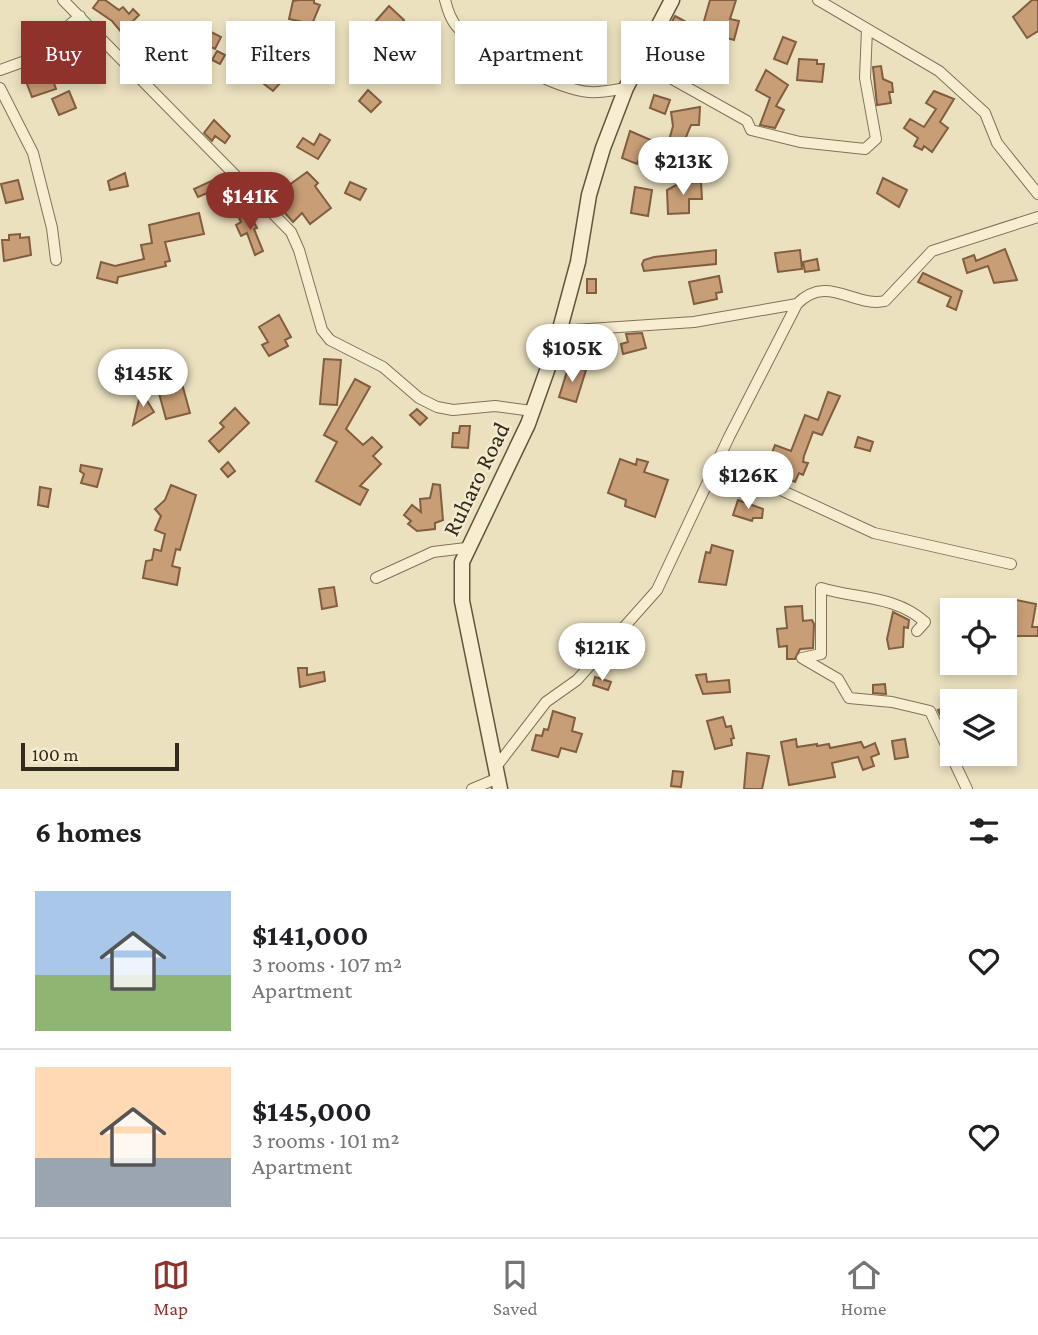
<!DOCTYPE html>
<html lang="en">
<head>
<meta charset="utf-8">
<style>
  :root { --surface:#fff; --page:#f6f6f6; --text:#202124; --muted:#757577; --line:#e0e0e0; --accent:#8f322b }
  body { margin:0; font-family:"Crimson Pro",serif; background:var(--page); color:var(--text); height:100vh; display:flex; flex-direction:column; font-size:26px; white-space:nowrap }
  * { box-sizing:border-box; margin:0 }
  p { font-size:23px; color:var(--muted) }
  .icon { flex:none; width:38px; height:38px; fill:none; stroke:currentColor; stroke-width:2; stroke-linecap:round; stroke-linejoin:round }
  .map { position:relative; height:789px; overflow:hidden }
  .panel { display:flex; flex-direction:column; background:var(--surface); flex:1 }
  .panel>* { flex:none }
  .hud { position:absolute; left:21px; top:21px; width:998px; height:63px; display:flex; gap:14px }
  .tools { position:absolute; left:940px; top:598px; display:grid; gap:14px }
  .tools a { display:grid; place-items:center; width:77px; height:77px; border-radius:0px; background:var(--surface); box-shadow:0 4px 10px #0003; font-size:35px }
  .scale { position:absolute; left:21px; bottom:18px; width:158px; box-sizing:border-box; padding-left:7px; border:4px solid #33291c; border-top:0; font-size:19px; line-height:24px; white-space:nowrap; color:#33291c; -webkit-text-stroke:5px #f3ebce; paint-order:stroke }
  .price { position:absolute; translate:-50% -60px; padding:0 16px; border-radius:24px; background:#fff; color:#222; font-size:23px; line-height:46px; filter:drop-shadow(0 2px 4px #0008) }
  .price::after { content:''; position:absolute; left:50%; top:42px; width:21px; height:16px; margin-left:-10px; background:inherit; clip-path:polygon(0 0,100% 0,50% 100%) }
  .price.on { background:var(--accent); color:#fff }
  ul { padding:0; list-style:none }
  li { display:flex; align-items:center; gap:21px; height:175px; padding:0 35px }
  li+li { border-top:2px solid var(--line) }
  li span { display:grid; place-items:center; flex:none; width:196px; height:140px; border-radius:0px; color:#555 }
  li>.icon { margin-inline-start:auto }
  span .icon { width:84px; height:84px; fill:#fffc; stroke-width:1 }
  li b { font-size:30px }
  h2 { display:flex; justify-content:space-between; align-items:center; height:84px; padding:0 35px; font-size:30px }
  .chip { padding:0 24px; border-radius:0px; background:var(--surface); box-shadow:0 4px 10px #0003; font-size:24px; line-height:63px }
  .chip.on { background:var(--accent); color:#fff }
  .dock { display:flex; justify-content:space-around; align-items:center; height:98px; border-top:2px solid var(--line); background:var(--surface); font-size:19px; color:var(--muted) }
  .dock a { display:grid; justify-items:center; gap:4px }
  .dock .on { color:var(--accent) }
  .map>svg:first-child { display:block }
</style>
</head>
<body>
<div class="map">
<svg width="1038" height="789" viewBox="0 0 1038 789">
  <rect width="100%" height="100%" fill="#ebe1bf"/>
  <path fill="#c89e76" stroke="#815e3f" stroke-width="2" d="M99,0H105L119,10L123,7L129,14L133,9L139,15L128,26L144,47L138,52L112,21L93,8Z
    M299,0H314V3L320,5L312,24L289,19L293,1Z
    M710,0H736L730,19L739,21L734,40L720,36L715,54L696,49Z
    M1032,0H1038V31L1027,38L1013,17Z
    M389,6L404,20L390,35L375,22Z
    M675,16L688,23L677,43L664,36Z
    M207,30L221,37L215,49L201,42Z
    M285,34L303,49L307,44L316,53L311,59L314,62L304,73L301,70L295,77L290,72L273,91L264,84L268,79L263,74L280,55L273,48Z
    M156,35L167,49L174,43L180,50L165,63L148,41Z
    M783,37L796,42L787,64L774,59Z
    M217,51L225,55L220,64L212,60Z
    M84,55L96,71L86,78L74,62Z
    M799,59L817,60V64H824L822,82L797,80Z
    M881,66L883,79L892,83L893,92H889L891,103L877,105L873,67Z
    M766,70L788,85L776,106L784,110L775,128L760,125L770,98L756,90Z
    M33,72L37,82L52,78L56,89L32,97L24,76Z
    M368,90L381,102L371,112L359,101Z
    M69,91L76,108L59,115L52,99Z
    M934,91L954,99L940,122L948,128L932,152L924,146L922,150L914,146L918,138L904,128L910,119L924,127L936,109L926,103Z
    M654,95L670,100L665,114L650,108Z
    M700,107L699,125H691L678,156L666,151L673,126L671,112Z
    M214,120L230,136L225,143L215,136L212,141L204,133Z
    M630,131L653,141L648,152L643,150L637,164L622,158Z
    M320,134L330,140L318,159L297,147L303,138L314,145Z
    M307,172L318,183L315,186L331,208L310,224L302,213L293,222L276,203L288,192L285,188Z
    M125,173L128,186L110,190L108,181Z
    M220,177L224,186L198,197L194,189Z
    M883,178L907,190L899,207L877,193Z
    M18,180L23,199L6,203L1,184Z
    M350,182L366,189L360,200L345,193Z
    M701,182L702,199H689V213L668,214L667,190L680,183Z
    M635,187L652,190L648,216L631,213Z
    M199,213L204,234L165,242L170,261L165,262L166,266L118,277L117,283L97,278L101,262L115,266L144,259L141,245L152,243L149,225Z
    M249,213L257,228L254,229L263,251L255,255L247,233L241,236L236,225L241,222L239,218Z
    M20,234V238L29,237L31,255L4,261L2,240H9V235Z
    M1005,249L1017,280L994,283L988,266L967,273L963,259L974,255L976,261Z
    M716,250V264L644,271L642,264L644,260L654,257Z
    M800,250L802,269L778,272L775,253Z
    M817,259L819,270L805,272L803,262Z
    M923,273L962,291L956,310L947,306L951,297L918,282Z
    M719,276L722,292L716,293L717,299L694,304L689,282Z
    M587,279H596V293H587Z
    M279,315L291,337L285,340L288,346L269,356L262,345L268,342L259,327Z
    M642,333L646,348L623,354L621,344L628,342L626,334Z
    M324,359L341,360L337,405L320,404Z
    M569,365L586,370L576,402L559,397Z
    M355,379L370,387L346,429L363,445L372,437L382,447L373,456L381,464L360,486L368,490L360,505L316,481L337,442L324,435Z
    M181,380L190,413L166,419L157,386Z
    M141,391L154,412L133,425Z
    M828,392L840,396L822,435L813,432L804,456L803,462L808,463L803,475L799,473L795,482L779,475L780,471L767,466L775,445L791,451L805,415L818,420Z
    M235,408L249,423L219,452L209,441L224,427L220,423Z
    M417,409L427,418L420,425L410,415Z
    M460,426H470L468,448L452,447L453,433H459Z
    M858,437L873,442L870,451L855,447Z
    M620,459L636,465L637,459L648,462L644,472L668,480L655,517L625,506L626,500L608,493Z
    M228,462L235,471L228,477L221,469Z
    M81,465L102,469L97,487L81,483L84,474L80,471Z
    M433,484L440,485L443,520L435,523V529L417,531L408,524L411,521L404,515L412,505L421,512L420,499L430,498Z
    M171,485L196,495L180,550L176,549L172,566L180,568L177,585L143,578L146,561L152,560L154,549L161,551L165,534L155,530L161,516L155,509L165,500Z
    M40,487L51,489L48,507L38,505Z
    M738,500L763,509L762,518H753L752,521L733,515Z
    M712,545L733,551L726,585L699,582L706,552L710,553Z
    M334,587L337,606L322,609L319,589Z
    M1016,600L1036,604L1032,627H1038V636H1011Z
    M802,606L803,621L812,620L814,624L813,648L800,649L795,659H787V646L779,647L777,629L787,628L785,607Z
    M893,612L909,620L908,628L904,627L903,647L889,649L887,639Z
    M578,650L585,657L578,665L571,658Z
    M298,668H307V675L324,672L325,681L300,687Z
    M706,674L707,682L729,680L730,692L703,694L696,675Z
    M595,677L611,682L608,690L593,685Z
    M885,684L886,694L873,693V685Z
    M952,705V740L938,710Z
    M553,711L575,718L572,731L582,734L576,752L561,748L558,757L532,750L536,735L542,736L544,729L548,730Z
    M723,717L726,727L731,726L734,738L731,739L732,745L715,749L707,721Z
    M796,739L797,747L817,744V746L829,744L830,748L861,742L864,748L875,743L879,754L871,757L874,766L863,770L858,757L832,763L835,777L789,785L781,742Z
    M905,739L908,757L895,759L892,741Z
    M747,753L769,756L762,789H744Z
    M673,771L683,772L681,787L671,786Z"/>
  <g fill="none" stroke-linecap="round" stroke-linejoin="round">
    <defs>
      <path id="street" d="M63,0L291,232L299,250L322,330L330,340L383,367L419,398L437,407L453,410L495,406L532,411
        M445,0C448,11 451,21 459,29C481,50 559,90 589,92C602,93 614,90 626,88
        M818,0L939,71L985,113L997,143L1038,194
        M640,61L747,121L751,130L800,142L865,149L876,139L865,78L867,29
        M0,70L28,60L80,16
        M0,88L33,153L52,228L56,260
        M559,331L694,322L797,304
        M718,461L874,533L1011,564
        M376,578L433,552L466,548
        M917,631L925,622C895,595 857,599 821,588V654L802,658L838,679L849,698L892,702L930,711L967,789
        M496,767L546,702L577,680L657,590L729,437L797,304C827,273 855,308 885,301L932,251L1038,217
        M472,789L498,778"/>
      <path id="secondary" d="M500,789L462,601V562L528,424L554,351L578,262L589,195L603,148L626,88L672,0"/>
    </defs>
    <use href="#street" stroke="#837258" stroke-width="12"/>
    <use href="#secondary" stroke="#64533c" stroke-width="17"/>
    <use href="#street" stroke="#f7eed1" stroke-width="10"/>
    <use href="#secondary" stroke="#f7eed1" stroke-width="14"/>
  </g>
  <g text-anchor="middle" stroke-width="5" stroke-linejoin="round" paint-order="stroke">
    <g font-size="24" fill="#33291c" stroke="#f3ebce">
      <text transform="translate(476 479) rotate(-64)" y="8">Ruharo Road</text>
    </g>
  </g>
</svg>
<div class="tools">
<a><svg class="icon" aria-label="locate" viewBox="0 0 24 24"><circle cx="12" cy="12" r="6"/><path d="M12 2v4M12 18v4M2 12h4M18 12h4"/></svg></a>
<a><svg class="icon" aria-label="layers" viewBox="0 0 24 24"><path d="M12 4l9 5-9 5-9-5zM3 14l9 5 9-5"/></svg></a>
</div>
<div class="scale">100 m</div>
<b class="price" style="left:683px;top:197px">$213K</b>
<b class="price on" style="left:250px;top:232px">$141K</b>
<b class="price" style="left:572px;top:384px">$105K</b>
<b class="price" style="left:143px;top:409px">$145K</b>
<b class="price" style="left:748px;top:511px">$126K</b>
<b class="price" style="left:602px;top:683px">$121K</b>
<div class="hud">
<a class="chip on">Buy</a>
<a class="chip">Rent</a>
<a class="chip">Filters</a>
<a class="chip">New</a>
<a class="chip">Apartment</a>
<a class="chip">House</a>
</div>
</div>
<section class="panel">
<h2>6 homes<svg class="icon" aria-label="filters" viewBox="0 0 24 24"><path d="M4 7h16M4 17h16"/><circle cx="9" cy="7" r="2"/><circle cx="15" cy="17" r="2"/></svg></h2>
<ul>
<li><span style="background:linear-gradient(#a9c7e8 60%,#8fb573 0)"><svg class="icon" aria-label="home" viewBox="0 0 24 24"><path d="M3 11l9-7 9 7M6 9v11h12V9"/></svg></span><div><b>$141,000</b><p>3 rooms · 107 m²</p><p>Apartment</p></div><svg class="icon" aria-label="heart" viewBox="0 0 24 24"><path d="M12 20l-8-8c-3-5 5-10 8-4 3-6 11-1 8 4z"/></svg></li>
<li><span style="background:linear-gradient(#ffd9b3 65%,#9aa5b1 0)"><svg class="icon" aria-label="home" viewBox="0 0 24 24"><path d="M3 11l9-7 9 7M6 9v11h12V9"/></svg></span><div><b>$145,000</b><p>3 rooms · 101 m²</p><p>Apartment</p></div><svg class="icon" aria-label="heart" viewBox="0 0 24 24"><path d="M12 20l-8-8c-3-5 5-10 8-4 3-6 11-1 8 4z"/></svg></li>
</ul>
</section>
<nav class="dock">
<a class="on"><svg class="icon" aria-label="map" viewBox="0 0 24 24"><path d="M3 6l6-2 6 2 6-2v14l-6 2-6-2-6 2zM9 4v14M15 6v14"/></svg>Map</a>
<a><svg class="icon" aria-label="saved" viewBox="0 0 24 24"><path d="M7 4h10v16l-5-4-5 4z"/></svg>Saved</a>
<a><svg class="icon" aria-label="home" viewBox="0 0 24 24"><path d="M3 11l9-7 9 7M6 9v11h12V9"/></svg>Home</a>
</nav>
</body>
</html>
